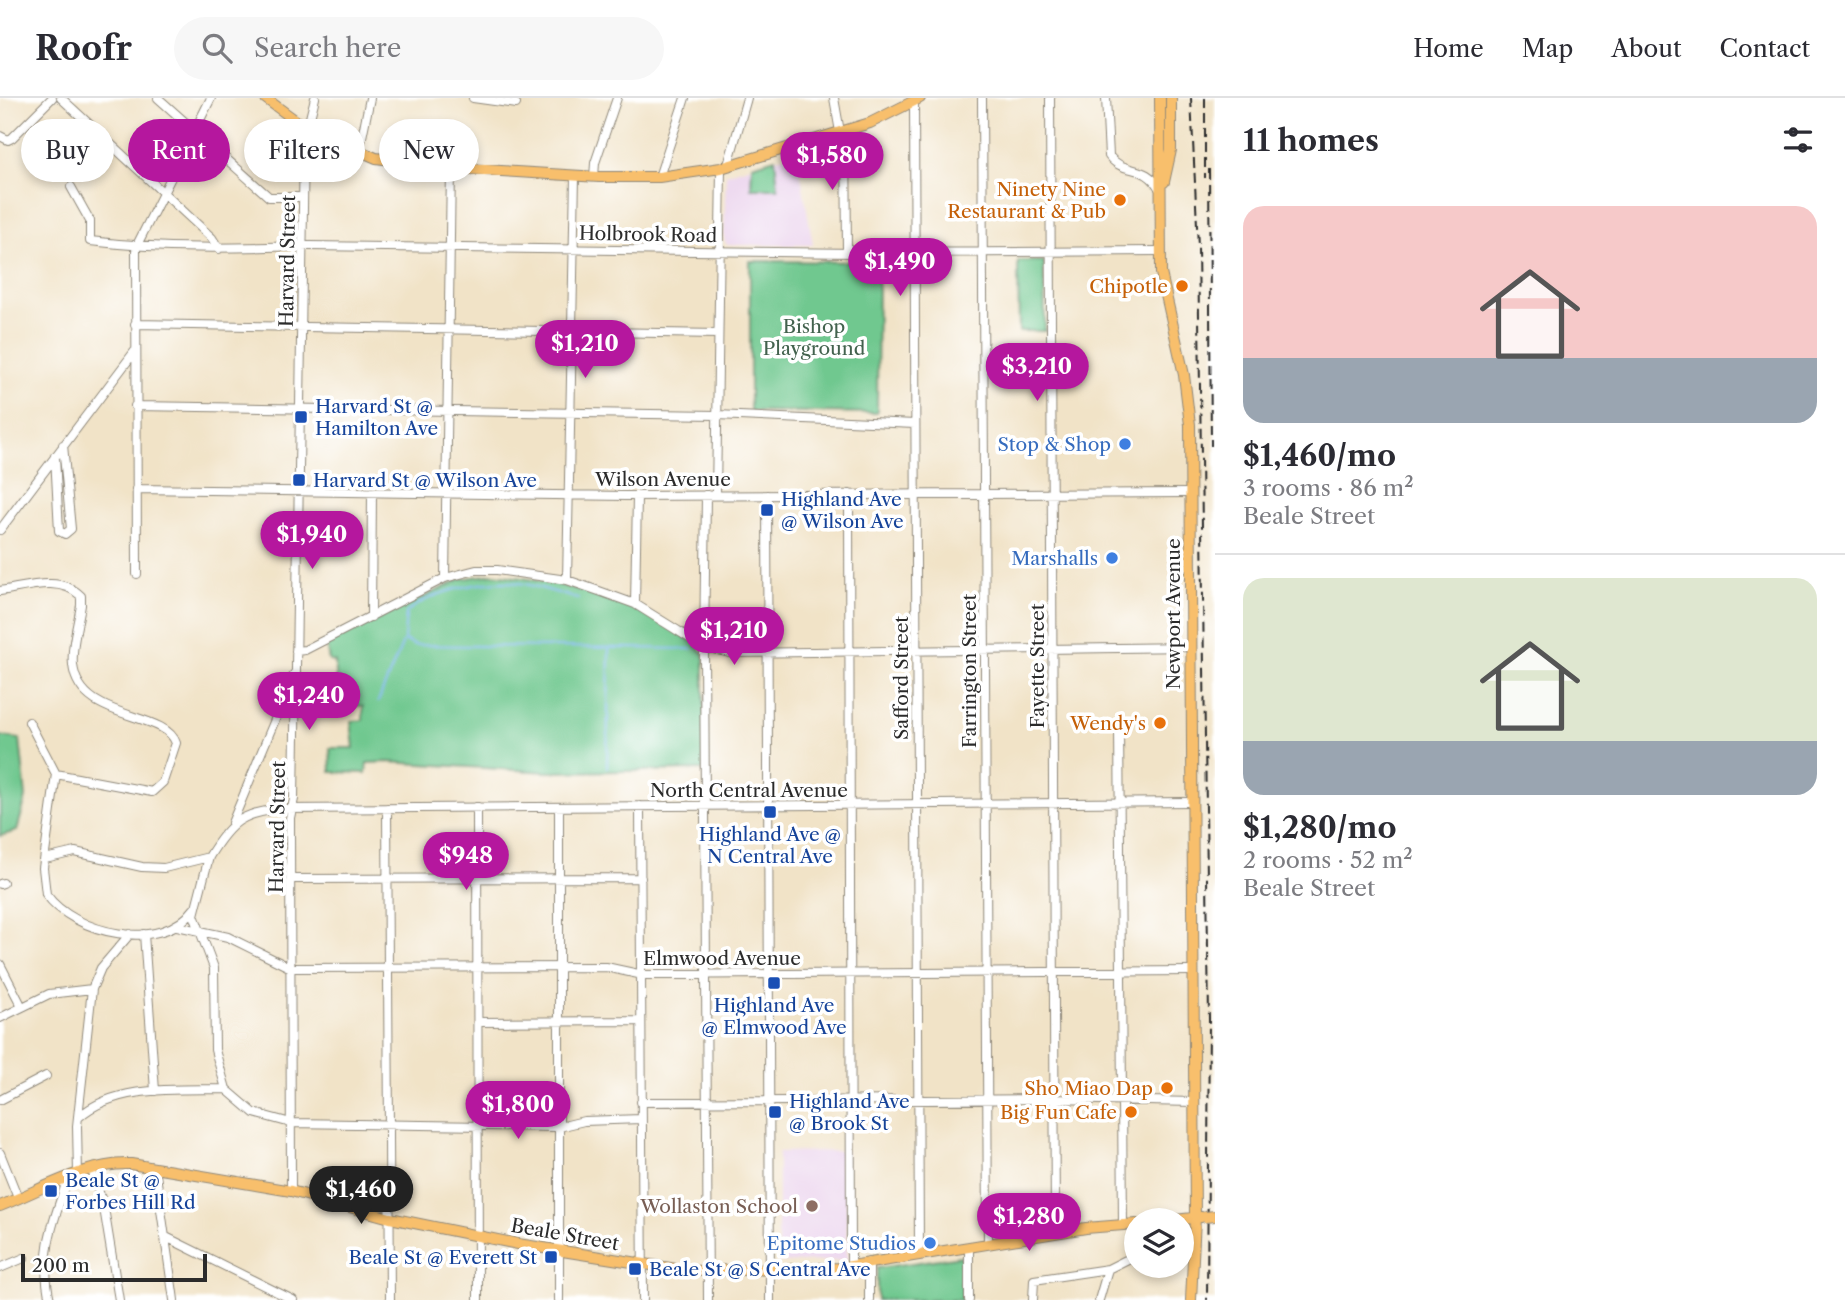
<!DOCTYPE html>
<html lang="en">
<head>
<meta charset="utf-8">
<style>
  :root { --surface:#fff; --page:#f7f7f7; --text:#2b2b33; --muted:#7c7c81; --line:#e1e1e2; --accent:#b5179e }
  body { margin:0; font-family:"Libre Caslon Text",serif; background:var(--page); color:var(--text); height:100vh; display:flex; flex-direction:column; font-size:26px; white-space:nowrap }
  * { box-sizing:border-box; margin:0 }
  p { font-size:23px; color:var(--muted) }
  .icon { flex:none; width:38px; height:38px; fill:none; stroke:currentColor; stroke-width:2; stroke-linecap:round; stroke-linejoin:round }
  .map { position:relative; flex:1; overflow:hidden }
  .details { display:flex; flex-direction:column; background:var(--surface); width:630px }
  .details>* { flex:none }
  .banner { position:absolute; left:21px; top:21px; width:665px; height:63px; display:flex; gap:14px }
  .buttons { position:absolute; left:1124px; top:1110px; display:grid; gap:14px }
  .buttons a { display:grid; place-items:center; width:70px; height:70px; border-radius:50%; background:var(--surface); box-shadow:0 4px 10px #0003; font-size:35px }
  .scale { position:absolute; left:21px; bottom:18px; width:186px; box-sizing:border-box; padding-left:7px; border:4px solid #2b2b2b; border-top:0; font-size:19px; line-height:24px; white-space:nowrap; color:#2b2b2b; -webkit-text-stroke:5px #fff; paint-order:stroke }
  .price { position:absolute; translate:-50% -60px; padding:0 16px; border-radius:24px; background:var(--accent); color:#fff; font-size:23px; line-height:46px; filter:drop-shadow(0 2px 4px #0008) }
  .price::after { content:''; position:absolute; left:50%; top:42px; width:21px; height:16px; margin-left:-10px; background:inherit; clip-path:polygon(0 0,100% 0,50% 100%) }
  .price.on { background:#222; color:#fff }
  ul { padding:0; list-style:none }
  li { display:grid; align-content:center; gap:14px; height:371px; padding:0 28px }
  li+li { border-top:2px solid var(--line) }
  li span { display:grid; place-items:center; height:217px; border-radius:21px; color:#555 }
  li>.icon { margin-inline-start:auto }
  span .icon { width:126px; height:126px; fill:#fffc; stroke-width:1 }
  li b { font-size:30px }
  h2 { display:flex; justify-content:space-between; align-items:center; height:84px; padding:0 28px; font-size:30px }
  .pill { padding:0 24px; border-radius:32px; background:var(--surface); box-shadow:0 4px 10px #0003; font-size:24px; line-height:63px }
  .pill.on { background:var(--accent); color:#fff }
  header { display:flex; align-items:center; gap:42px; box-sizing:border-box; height:98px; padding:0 35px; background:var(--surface); border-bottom:2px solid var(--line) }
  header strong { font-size:33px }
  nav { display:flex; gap:38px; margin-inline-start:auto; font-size:24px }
  .search { width:490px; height:63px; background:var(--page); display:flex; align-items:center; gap:18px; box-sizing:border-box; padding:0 24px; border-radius:38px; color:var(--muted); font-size:26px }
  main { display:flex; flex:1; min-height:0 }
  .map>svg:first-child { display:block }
</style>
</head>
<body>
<header>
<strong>Roofr</strong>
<div class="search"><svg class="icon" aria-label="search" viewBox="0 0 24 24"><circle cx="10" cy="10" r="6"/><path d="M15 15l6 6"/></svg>Search here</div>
<nav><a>Home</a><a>Map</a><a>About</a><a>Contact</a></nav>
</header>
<main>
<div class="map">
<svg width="1215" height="1202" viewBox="0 0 1215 1202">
  <rect width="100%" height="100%" fill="#fff"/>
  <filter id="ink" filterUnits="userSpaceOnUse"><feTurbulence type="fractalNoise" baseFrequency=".0143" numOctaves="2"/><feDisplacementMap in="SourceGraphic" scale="14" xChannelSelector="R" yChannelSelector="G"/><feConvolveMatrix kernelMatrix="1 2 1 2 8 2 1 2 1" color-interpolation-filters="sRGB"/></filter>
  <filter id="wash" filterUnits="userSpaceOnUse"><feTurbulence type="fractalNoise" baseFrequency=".00686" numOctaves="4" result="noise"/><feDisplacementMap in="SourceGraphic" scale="28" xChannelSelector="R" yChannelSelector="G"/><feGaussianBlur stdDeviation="1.57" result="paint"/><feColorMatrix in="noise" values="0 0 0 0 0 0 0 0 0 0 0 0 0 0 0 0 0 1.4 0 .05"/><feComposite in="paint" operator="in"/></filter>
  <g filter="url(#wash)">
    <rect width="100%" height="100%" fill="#f1e3c7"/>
    <path fill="#ead1ec" d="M797,54L813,147H727L724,141L726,76Z
      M846,1053L847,1162L778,1165V1054Z"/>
    <path fill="#70c88f" stroke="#4e7a5d" stroke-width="2" d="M775,60L778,90H751L752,67Z
      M750,163L878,164L877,315L750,313Z
      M1018,163H1044L1045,233H1019Z
      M493,476C557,483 660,506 704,556V672L548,674L388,664L367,665L366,675L331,674L330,650H354L351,623L363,622V608L339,607L335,564L329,563L326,546L461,481Z
      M0,638L20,641L26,699L17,733L0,738Z
      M961,1158L962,1202H877V1170Z"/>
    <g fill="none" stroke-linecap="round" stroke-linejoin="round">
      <path stroke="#80b8f0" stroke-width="2" d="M578,501C560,496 543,490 525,486C491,479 432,492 406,515L404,542L414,547L692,551
        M378,604L403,544
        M607,669L609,551"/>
    </g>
  </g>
  <g filter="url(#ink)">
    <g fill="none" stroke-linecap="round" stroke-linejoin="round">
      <defs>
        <path id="minor" d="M61,0L212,140L219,151
          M158,0L269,99H303
          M473,0L516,6
          M834,0L840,34
          M982,0L988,1146
          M1050,0L1055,1135
          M1106,0L1109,58C1124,78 1146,64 1160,92
          M914,4L919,1156
          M846,32L847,155
          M0,38L8,42L12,40L52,0
          M359,54L370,0
          M728,67L747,0
          M594,79L595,65L617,0
          M659,79L685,0
          M71,89L90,123V143C164,152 236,150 310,148L857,155L1160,153
          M135,226L718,236
          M135,308L717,317L915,326
          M55,358L59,433L65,436L71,431L63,347
          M136,391L626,398L1190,395
          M849,396L851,1168
          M706,397L704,549L708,1202
          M716,397L721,70
          M767,397L770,1202
          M0,432L135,253
          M137,476L136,149L211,0
          M445,480L451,70
          M567,482L575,78
          M0,493C27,489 60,477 81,498V507C78,526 71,548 73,567C79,624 165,612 176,645L163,684L152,694L56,676L43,770L46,796C74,836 162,856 194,811
          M635,506L637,398
          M371,519L372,394
          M296,553L305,552L445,480L476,472H497L567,482L599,493L635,506L704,549L731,555L1191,549
          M29,624L56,676
          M1119,626L1123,1127
          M640,708L643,1202
          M477,709L478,1202
          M387,710L390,1202
          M232,725L294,576
          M209,759L194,817L214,870L215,952L226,991
          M45,761L75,754L142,769L164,770L209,759C230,724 243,713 285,711L1192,704
          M291,781L641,780
          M0,786L3,785
          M177,828L228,839L291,870L606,869L643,877L1193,873
          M144,836L155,993
          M0,866L22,909
          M0,920L49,896L92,891
          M478,924L640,923
          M0,1002L46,978
          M641,1004L1054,1001L1194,1004
          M79,1019C116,986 180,992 226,991L254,1015L291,1025L559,1029L584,1023L641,1021
          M0,1055L18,1100
          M155,1070L174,1202
          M92,1072L104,1110L119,1202
          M78,1076L77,1028L92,891L101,870L130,836
          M291,1093L290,720L294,701L304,44L315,0
          M164,1138L293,1202
          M969,1149V1202
          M869,1164V1202
          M0,1170L24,1160
          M50,1202C40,1160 51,1129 65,1089L63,1083
          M559,1202V709
          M1033,1202L1034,1182L1108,1171L1136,1157
          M1099,1202L1108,1171"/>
        <path id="major" d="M265,0L303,28L376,60L451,70L599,79H659L721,70L870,25L920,0
          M1160,0L1161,175L1184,277L1190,327L1195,1120L1191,1202
          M1164,84L1171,52V0
          M0,1108C41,1092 87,1064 131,1066L291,1093L390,1120L518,1146L689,1173L839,1170L1086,1130L1136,1126
          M1175,1122L1201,1119"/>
      </defs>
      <use href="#minor" stroke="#8e8779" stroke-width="10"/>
      <use href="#major" stroke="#8e8779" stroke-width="12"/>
      <use href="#minor" stroke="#fff" stroke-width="8"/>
      <use href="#major" stroke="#f8bf6c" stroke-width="10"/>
      <path stroke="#2b2b2b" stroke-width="2" stroke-dasharray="10 5" stroke-linecap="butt" d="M1191,0L1198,149L1209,921L1207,1202
        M1205,0V80
        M1209,71L1211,348"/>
      <defs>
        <path id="major-bridge" d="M1205,1119L1215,1118"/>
      </defs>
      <use href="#major-bridge" stroke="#8e8779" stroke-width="12" stroke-linecap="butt"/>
      <use href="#major-bridge" stroke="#f8bf6c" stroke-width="10"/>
    </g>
  </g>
  <g fill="#e8710a" stroke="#fff" stroke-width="2.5">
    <circle cx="1120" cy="102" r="7"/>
    <circle cx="1182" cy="188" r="7"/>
    <circle cx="1160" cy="625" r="7"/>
    <circle cx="1167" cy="990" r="7"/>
    <circle cx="1131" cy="1014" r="7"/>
  </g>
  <g fill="#1a4fb4" stroke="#fff" stroke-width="2.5">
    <rect x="294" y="312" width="14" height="14" rx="3.5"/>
    <rect x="292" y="375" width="14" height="14" rx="3.5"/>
    <rect x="760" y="405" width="14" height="14" rx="3.5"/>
    <rect x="763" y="707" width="14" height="14" rx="3.5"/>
    <rect x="767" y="878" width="14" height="14" rx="3.5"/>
    <rect x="768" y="1007" width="14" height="14" rx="3.5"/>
    <rect x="44" y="1086" width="14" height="14" rx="3.5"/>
    <rect x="544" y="1152" width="14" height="14" rx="3.5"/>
    <rect x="628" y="1164" width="14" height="14" rx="3.5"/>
  </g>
  <g fill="#3f7fe0" stroke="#fff" stroke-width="2.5">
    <circle cx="1125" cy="346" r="7"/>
    <circle cx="1112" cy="460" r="7"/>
    <circle cx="930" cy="1145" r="7"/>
  </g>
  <circle fill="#8d6e63" stroke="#fff" stroke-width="2.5" cx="812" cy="1108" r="7"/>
  <g text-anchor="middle" stroke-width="7" stroke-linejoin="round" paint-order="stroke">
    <g font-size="19" fill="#c56008" stroke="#fff" text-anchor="end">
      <text x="1106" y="98">Ninety Nine<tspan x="1106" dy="22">Restaurant &amp; Pub</tspan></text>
      <text x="1168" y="195">Chipotle</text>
      <text x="1146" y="632">Wendy's</text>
      <text x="1153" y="997">Sho Miao Dap</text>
      <text x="1117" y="1021">Big Fun Cafe</text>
    </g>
    <g font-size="19" fill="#2b2b2b" stroke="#fff">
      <text transform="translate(648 136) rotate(1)" y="7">Holbrook Road</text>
      <text transform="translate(287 163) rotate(-89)" y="7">Harvard Street</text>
      <text x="663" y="388">Wilson Avenue</text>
      <text transform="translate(1173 516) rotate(-90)" y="7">Newport Avenue</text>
      <text transform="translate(1037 568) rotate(-90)" y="7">Fayette Street</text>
      <text transform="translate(969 573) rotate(-90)" y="7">Farrington Street</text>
      <text transform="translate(901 580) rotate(-90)" y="7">Safford Street</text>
      <text x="749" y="699">North Central Avenue</text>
      <text transform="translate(277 729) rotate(-89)" y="7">Harvard Street</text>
      <text x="722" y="867">Elmwood Avenue</text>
      <text transform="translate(565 1136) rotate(10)" y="7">Beale Street</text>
    </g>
    <g font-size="19" fill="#43624e" stroke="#fff">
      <text x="814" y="235">Bishop<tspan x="814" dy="22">Playground</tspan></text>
    </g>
    <g font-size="19" fill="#164399" stroke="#fff" text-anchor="start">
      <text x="315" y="315">Harvard St @<tspan x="315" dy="22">Hamilton Ave</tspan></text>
      <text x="313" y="389">Harvard St @ Wilson Ave</text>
      <text x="781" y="408">Highland Ave<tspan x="781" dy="22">@ Wilson Ave</tspan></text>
      <text x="770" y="743" text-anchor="middle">Highland Ave @<tspan x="770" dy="22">N Central Ave</tspan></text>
      <text x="774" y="914" text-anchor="middle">Highland Ave<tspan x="774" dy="22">@ Elmwood Ave</tspan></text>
      <text x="789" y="1010">Highland Ave<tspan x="789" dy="22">@ Brook St</tspan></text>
      <text x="65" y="1089">Beale St @<tspan x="65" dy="22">Forbes Hill Rd</tspan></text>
      <text x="537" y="1166" text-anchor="end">Beale St @ Everett St</text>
      <text x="649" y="1178">Beale St @ S Central Ave</text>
    </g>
    <g font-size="19" fill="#366cbe" stroke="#fff" text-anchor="end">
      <text x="1111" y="353">Stop &amp; Shop</text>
      <text x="1098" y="467">Marshalls</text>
      <text x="916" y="1152">Epitome Studios</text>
    </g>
    <g font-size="19" fill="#785e54" stroke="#fff" text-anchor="end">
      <text x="798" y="1115">Wollaston School</text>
    </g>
  </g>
</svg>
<div class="buttons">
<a><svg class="icon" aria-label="layers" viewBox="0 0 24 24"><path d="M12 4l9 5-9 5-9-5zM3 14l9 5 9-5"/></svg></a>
</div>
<div class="scale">200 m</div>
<b class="price" style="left:832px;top:94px">$1,580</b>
<b class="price" style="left:900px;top:200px">$1,490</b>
<b class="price" style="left:585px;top:282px">$1,210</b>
<b class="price" style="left:1037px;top:305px">$3,210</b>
<b class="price" style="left:312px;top:473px">$1,940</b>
<b class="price" style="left:734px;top:569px">$1,210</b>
<b class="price" style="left:309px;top:634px">$1,240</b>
<b class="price" style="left:466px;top:794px">$948</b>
<b class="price" style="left:518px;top:1043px">$1,800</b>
<b class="price on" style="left:361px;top:1128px">$1,460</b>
<b class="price" style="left:1029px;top:1155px">$1,280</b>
<div class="banner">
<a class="pill">Buy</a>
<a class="pill on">Rent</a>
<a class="pill">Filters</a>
<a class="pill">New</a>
</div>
</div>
<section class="details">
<h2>11 homes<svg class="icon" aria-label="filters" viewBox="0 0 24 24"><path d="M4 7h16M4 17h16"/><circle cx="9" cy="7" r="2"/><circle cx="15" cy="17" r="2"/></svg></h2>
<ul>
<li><span style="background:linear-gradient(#f6c9c9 70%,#9aa5b1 0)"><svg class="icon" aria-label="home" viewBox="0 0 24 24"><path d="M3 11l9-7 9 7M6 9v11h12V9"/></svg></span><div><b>$1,460/mo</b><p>3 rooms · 86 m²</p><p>Beale Street</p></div></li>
<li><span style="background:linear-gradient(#dfe7d0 75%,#9aa5b1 0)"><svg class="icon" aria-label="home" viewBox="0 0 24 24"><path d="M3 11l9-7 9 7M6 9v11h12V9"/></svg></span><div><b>$1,280/mo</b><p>2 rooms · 52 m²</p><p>Beale Street</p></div></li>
</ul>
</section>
</main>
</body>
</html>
